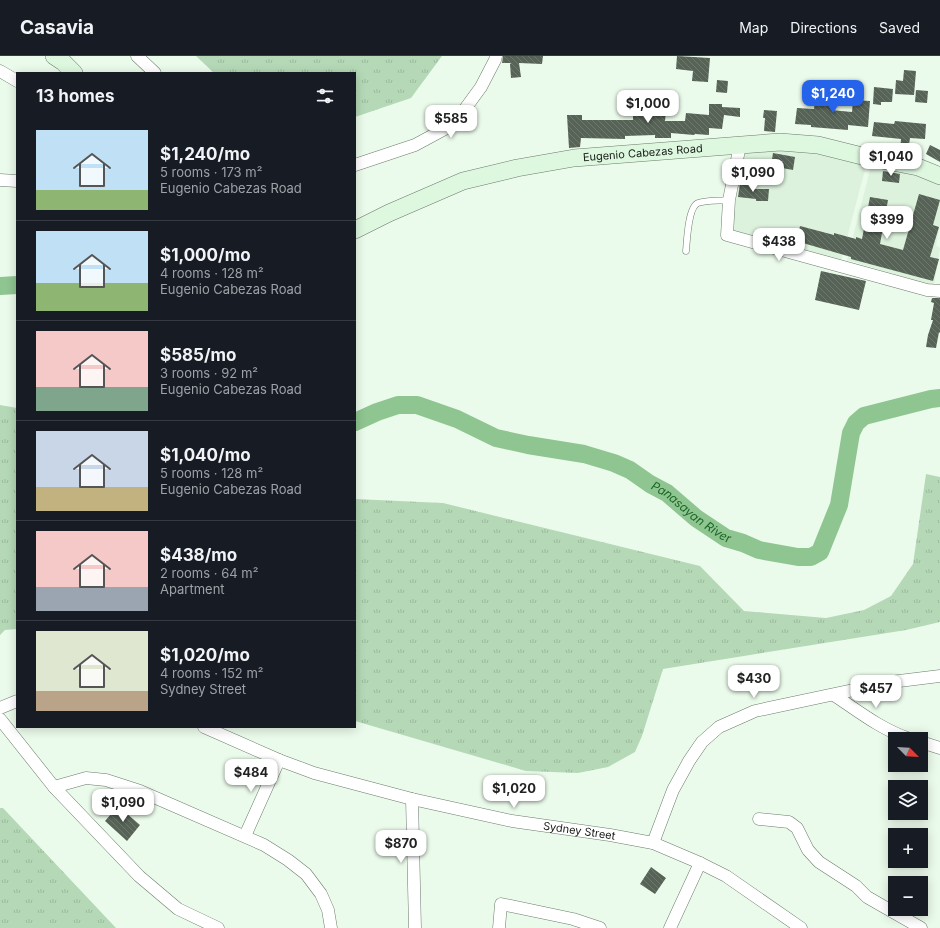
<!DOCTYPE html>
<html lang="en">
<head>
<meta charset="utf-8">
<style>
  :root { --surface:#171b24; --page:#20242c; --text:#f1f3f6; --muted:#9ea1a6; --line:#363941; --accent:#2563eb }
  body { margin:0; font-family:Inter,sans-serif; background:var(--page); color:var(--text); height:100vh; display:flex; flex-direction:column; font-size:15px; white-space:nowrap }
  * { box-sizing:border-box; margin:0 }
  p { font-size:13px; color:var(--muted) }
  .icon { flex:none; width:22px; height:22px; fill:none; stroke:currentColor; stroke-width:2; stroke-linecap:round; stroke-linejoin:round }
  .map { position:relative; flex:1; overflow:hidden }
  .side { position:absolute; left:16px; top:16px; width:340px; height:656px; display:flex; flex-direction:column; background:var(--surface); border-radius:0px; box-shadow:0 2px 10px #0003 }
  .side>* { flex:none }
  .needle { width:26px; rotate:114deg }
  .tools { position:absolute; left:888px; top:676px; display:grid; gap:8px }
  .tools a { display:grid; place-items:center; width:40px; height:40px; border-radius:0px; background:var(--surface); box-shadow:0 2px 10px #0003; font-size:20px }
  .price { position:absolute; translate:-50% -34px; padding:0 9px; border-radius:8px; background:#fff; color:#222; font-size:13px; line-height:26px; filter:drop-shadow(0 1px 2px #0008) }
  .price::after { content:''; position:absolute; left:50%; top:24px; width:12px; height:9px; margin-left:-6px; background:inherit; clip-path:polygon(0 0,100% 0,50% 100%) }
  .price.selected { background:var(--accent); color:#fff }
  ul { padding:0; list-style:none }
  li { display:flex; align-items:center; gap:12px; height:100px; padding:0 20px }
  li+li { border-top:1px solid var(--line) }
  li span { display:grid; place-items:center; flex:none; width:112px; height:80px; border-radius:0px; color:#555 }
  li>.icon { margin-inline-start:auto }
  span .icon { width:48px; height:48px; fill:#fffc; stroke-width:1 }
  li b { font-size:17px }
  h2 { display:flex; justify-content:space-between; align-items:center; height:48px; padding:0 20px; font-size:17px }
  header { display:flex; align-items:center; gap:24px; box-sizing:border-box; height:56px; padding:0 20px; background:var(--surface); border-bottom:1px solid var(--line) }
  header strong { font-size:19px }
  nav { display:flex; gap:22px; margin-inline-start:auto; font-size:14px }
  .map>svg:first-child { display:block }
</style>
</head>
<body>
<header>
<strong>Casavia</strong>
<nav><a>Map</a><a>Directions</a><a>Saved</a></nav>
</header>
<div class="map">
<svg width="940" height="872" viewBox="0 0 940 872">
  <defs>
    <pattern id="grass-tufts" width="24" height="20" patternUnits="userSpaceOnUse"><rect width="24" height="20" fill="#b5d9b6"/><path d="M3 7l-1-3M5 7V3M7 7l1-3M15 17l-1-3M17 17v-4M19 17l1-3" fill="none" stroke="#9bba9c"/></pattern>
    <pattern id="building-back-hatch" width="6" height="6" patternUnits="userSpaceOnUse"><rect width="6" height="6" fill="#566356"/><path d="M-1 5l2 2M0 0l6 6M5-1l2 2" fill="none" stroke="#6e796e"/></pattern>
  </defs>
  <rect width="100%" height="100%" fill="#ebfbeb"/>
  <path fill="#dcf2dd" d="M744,92H811L867,106L841,205L731,177Z
    M872,106L940,122V169L936,189L940,192L934,230L847,204Z"/>
  <path fill="url(#grass-tufts)" d="M196,0H442L411,42L355,61V17H214Z
    M0,349L17,352V573L5,574L0,579Z
    M926,418L940,421V566L906,574L663,613L642,680L635,696L608,711L578,717L526,715L355,665V443L443,447L700,510L744,555L826,562L864,554L891,540L913,508Z
    M0,752H3L116,872H0Z"/>
  <g fill="none" stroke-linecap="round" stroke-linejoin="round">
    <g stroke="#8fc591" stroke-width="18">
      <path d="M0,230L17,229"/>
      <path id="s1" d="M355,366L377,356L398,349H417L457,363L496,382L528,389L584,398L614,407L630,414L650,428L667,437L696,462L726,482L743,487L759,494L798,501H811L820,496L839,449L851,377L856,367L864,360L931,343L940,342"/>
    </g>
  </g>
  <path fill="url(#building-back-hatch)" d="M503,0H543L542,8L519,7L521,21L511,22L510,8L511,7H502Z
    M677,0L710,2L708,26L692,25L693,15L676,13Z
    M904,14L916,15L914,39L895,38L896,24L903,25Z
    M717,24L728,25L727,37L716,36Z
    M874,31L893,33L892,46H881V49L873,48Z
    M816,33L833,35L831,54L852,56L853,44L870,45L868,71L848,69V74L811,71V69L795,68L797,52L814,53Z
    M916,34L928,35L927,47L915,46Z
    M656,36L668,37L665,65H685L686,57L709,59V48H722V51L740,52V61L724,59L722,73L709,72V79L695,78L694,79L671,77V82H655V79L625,80V83L581,82L580,91L569,92L567,59H582V64H633V59L654,58Z
    M764,54L777,55L775,76L764,75L765,62H763Z
    M895,65L926,68L925,83L910,82L908,95H900L901,83L872,80L874,66L894,68Z
    M930,89L940,94V106L926,98Z
    M773,97L795,101L793,114L771,110Z
    M883,115L900,118L899,127L882,125Z
    M740,127L755,128L754,133H769L768,145H756V143L738,141Z
    M919,138L940,144L933,169L939,171L930,201L939,203L933,225L851,203V201L796,185L800,170L834,179V177L856,183V181L862,183L870,141L888,144L880,188L903,194Z
    M821,215L866,225L859,254L815,244Z
    M932,242H940V277L939,276L936,292L926,291L928,279L933,264H931L934,247L931,246Z
    M118,750L140,769L127,785L105,765Z
    M651,811L666,822L655,838L640,828Z"/>
  <g fill="none" stroke-linecap="round" stroke-linejoin="round">
    <defs>
      <path id="lane" d="M686,195C687,185 688,151 698,147C707,144 720,145 729,144"/>
      <g id="street">
        <path d="M137,0L155,17"/>
        <path d="M0,15L17,25"/>
        <path d="M740,89L729,144L727,179L927,234L940,235"/>
        <path d="M355,109L415,89L454,68L481,31L495,4L496,0"/>
        <path d="M0,124L17,125"/>
        <path d="M834,639C858,655 882,674 910,683"/>
        <path d="M0,652L17,645"/>
        <path d="M0,663L54,731L139,820L178,853L218,872"/>
        <path id="s2" d="M204,671L279,704L314,717L412,743L512,765L610,779L653,787L700,807L726,820L801,872"/>
        <path d="M921,686L940,692"/>
        <path d="M54,731L86,722L106,724L140,735L264,789L288,804L306,818L321,838L328,854L331,872"/>
        <path d="M412,743L415,872"/>
        <path d="M759,763L789,766L797,772L808,794L819,806L856,830L867,841L921,872"/>
        <path d="M245,780L279,704"/>
        <path d="M653,787L673,734L689,705L702,686L719,671L755,655L891,626L940,620"/>
        <path d="M499,872L501,848L573,863L600,872"/>
        <path d="M670,872L700,807"/>
      </g>
      <g id="secondary">
        <path d="M54,0L63,6L74,17"/>
        <path id="s3" d="M355,174L389,157L463,125L517,112L574,102L780,86L818,89L866,101L918,111L940,120"/>
      </g>
    </defs>
    <use href="#lane" stroke="#6c7a6c" stroke-width="7"/>
    <use href="#street" stroke="#6c7a6c" stroke-width="13"/>
    <use href="#secondary" stroke="#6c7a6c" stroke-width="18"/>
    <use href="#lane" stroke="#fff" stroke-width="6"/>
    <use href="#street" stroke="#fff" stroke-width="12"/>
    <use href="#secondary" stroke="#def8e0" stroke-width="17"/>
  </g>
  <g text-anchor="middle" stroke-width="4" stroke-linejoin="round" paint-order="stroke">
    <g font-size="11" fill="#141914" stroke="#fff">
      <text dy="4" stroke="none"><textPath href="#s3" startOffset="301">Eugenio Cabezas Road</textPath></text>
      <text dy="4" stroke="none"><textPath href="#s2" startOffset="391">Sydney Street</textPath></text>
    </g>
    <g font-size="12" font-style="italic" fill="#1a6726" stroke="#fff">
      <text dy="4" stroke="none"><textPath href="#s1" startOffset="364">Panasayan River</textPath></text>
    </g>
  </g>
</svg>
<div class="tools">
<a><svg class="needle" viewBox="-14 -14 28 28"><path d="M0-13l5 13h-10z" fill="#e53935"/><path d="M0 13l5-13h-10z" fill="#9ea1a6"/></svg></a>
<a><svg class="icon" aria-label="layers" viewBox="0 0 24 24"><path d="M12 4l9 5-9 5-9-5zM3 14l9 5 9-5"/></svg></a>
<a>+</a>
<a>−</a>
</div>
<b class="price selected" style="left:833px;top:58px">$1,240</b>
<b class="price" style="left:648px;top:68px">$1,000</b>
<b class="price" style="left:451px;top:83px">$585</b>
<b class="price" style="left:891px;top:121px">$1,040</b>
<b class="price" style="left:753px;top:137px">$1,090</b>
<b class="price" style="left:887px;top:184px">$399</b>
<b class="price" style="left:779px;top:206px">$438</b>
<b class="price" style="left:754px;top:643px">$430</b>
<b class="price" style="left:876px;top:653px">$457</b>
<b class="price" style="left:251px;top:737px">$484</b>
<b class="price" style="left:514px;top:753px">$1,020</b>
<b class="price" style="left:123px;top:767px">$1,090</b>
<b class="price" style="left:401px;top:808px">$870</b>
<section class="side">
<h2>13 homes<svg class="icon" aria-label="filters" viewBox="0 0 24 24"><path d="M4 7h16M4 17h16"/><circle cx="9" cy="7" r="2"/><circle cx="15" cy="17" r="2"/></svg></h2>
<ul>
<li><span style="background:linear-gradient(#bfe0f5 75%,#8fb573 0)"><svg class="icon" aria-label="home" viewBox="0 0 24 24"><path d="M3 11l9-7 9 7M6 9v11h12V9"/></svg></span><div><b>$1,240/mo</b><p>5 rooms · 173 m²</p><p>Eugenio Cabezas Road</p></div></li>
<li><span style="background:linear-gradient(#bfe0f5 65%,#8fb573 0)"><svg class="icon" aria-label="home" viewBox="0 0 24 24"><path d="M3 11l9-7 9 7M6 9v11h12V9"/></svg></span><div><b>$1,000/mo</b><p>4 rooms · 128 m²</p><p>Eugenio Cabezas Road</p></div></li>
<li><span style="background:linear-gradient(#f6c9c9 70%,#7fa58c 0)"><svg class="icon" aria-label="home" viewBox="0 0 24 24"><path d="M3 11l9-7 9 7M6 9v11h12V9"/></svg></span><div><b>$585/mo</b><p>3 rooms · 92 m²</p><p>Eugenio Cabezas Road</p></div></li>
<li><span style="background:linear-gradient(#c9d6e8 70%,#c2b280 0)"><svg class="icon" aria-label="home" viewBox="0 0 24 24"><path d="M3 11l9-7 9 7M6 9v11h12V9"/></svg></span><div><b>$1,040/mo</b><p>5 rooms · 128 m²</p><p>Eugenio Cabezas Road</p></div></li>
<li><span style="background:linear-gradient(#f6c9c9 70%,#9aa5b1 0)"><svg class="icon" aria-label="home" viewBox="0 0 24 24"><path d="M3 11l9-7 9 7M6 9v11h12V9"/></svg></span><div><b>$438/mo</b><p>2 rooms · 64 m²</p><p>Apartment</p></div></li>
<li><span style="background:linear-gradient(#dfe7d0 75%,#b9a48a 0)"><svg class="icon" aria-label="home" viewBox="0 0 24 24"><path d="M3 11l9-7 9 7M6 9v11h12V9"/></svg></span><div><b>$1,020/mo</b><p>4 rooms · 152 m²</p><p>Sydney Street</p></div></li>
</ul>
</section>
</div>
</body>
</html>
